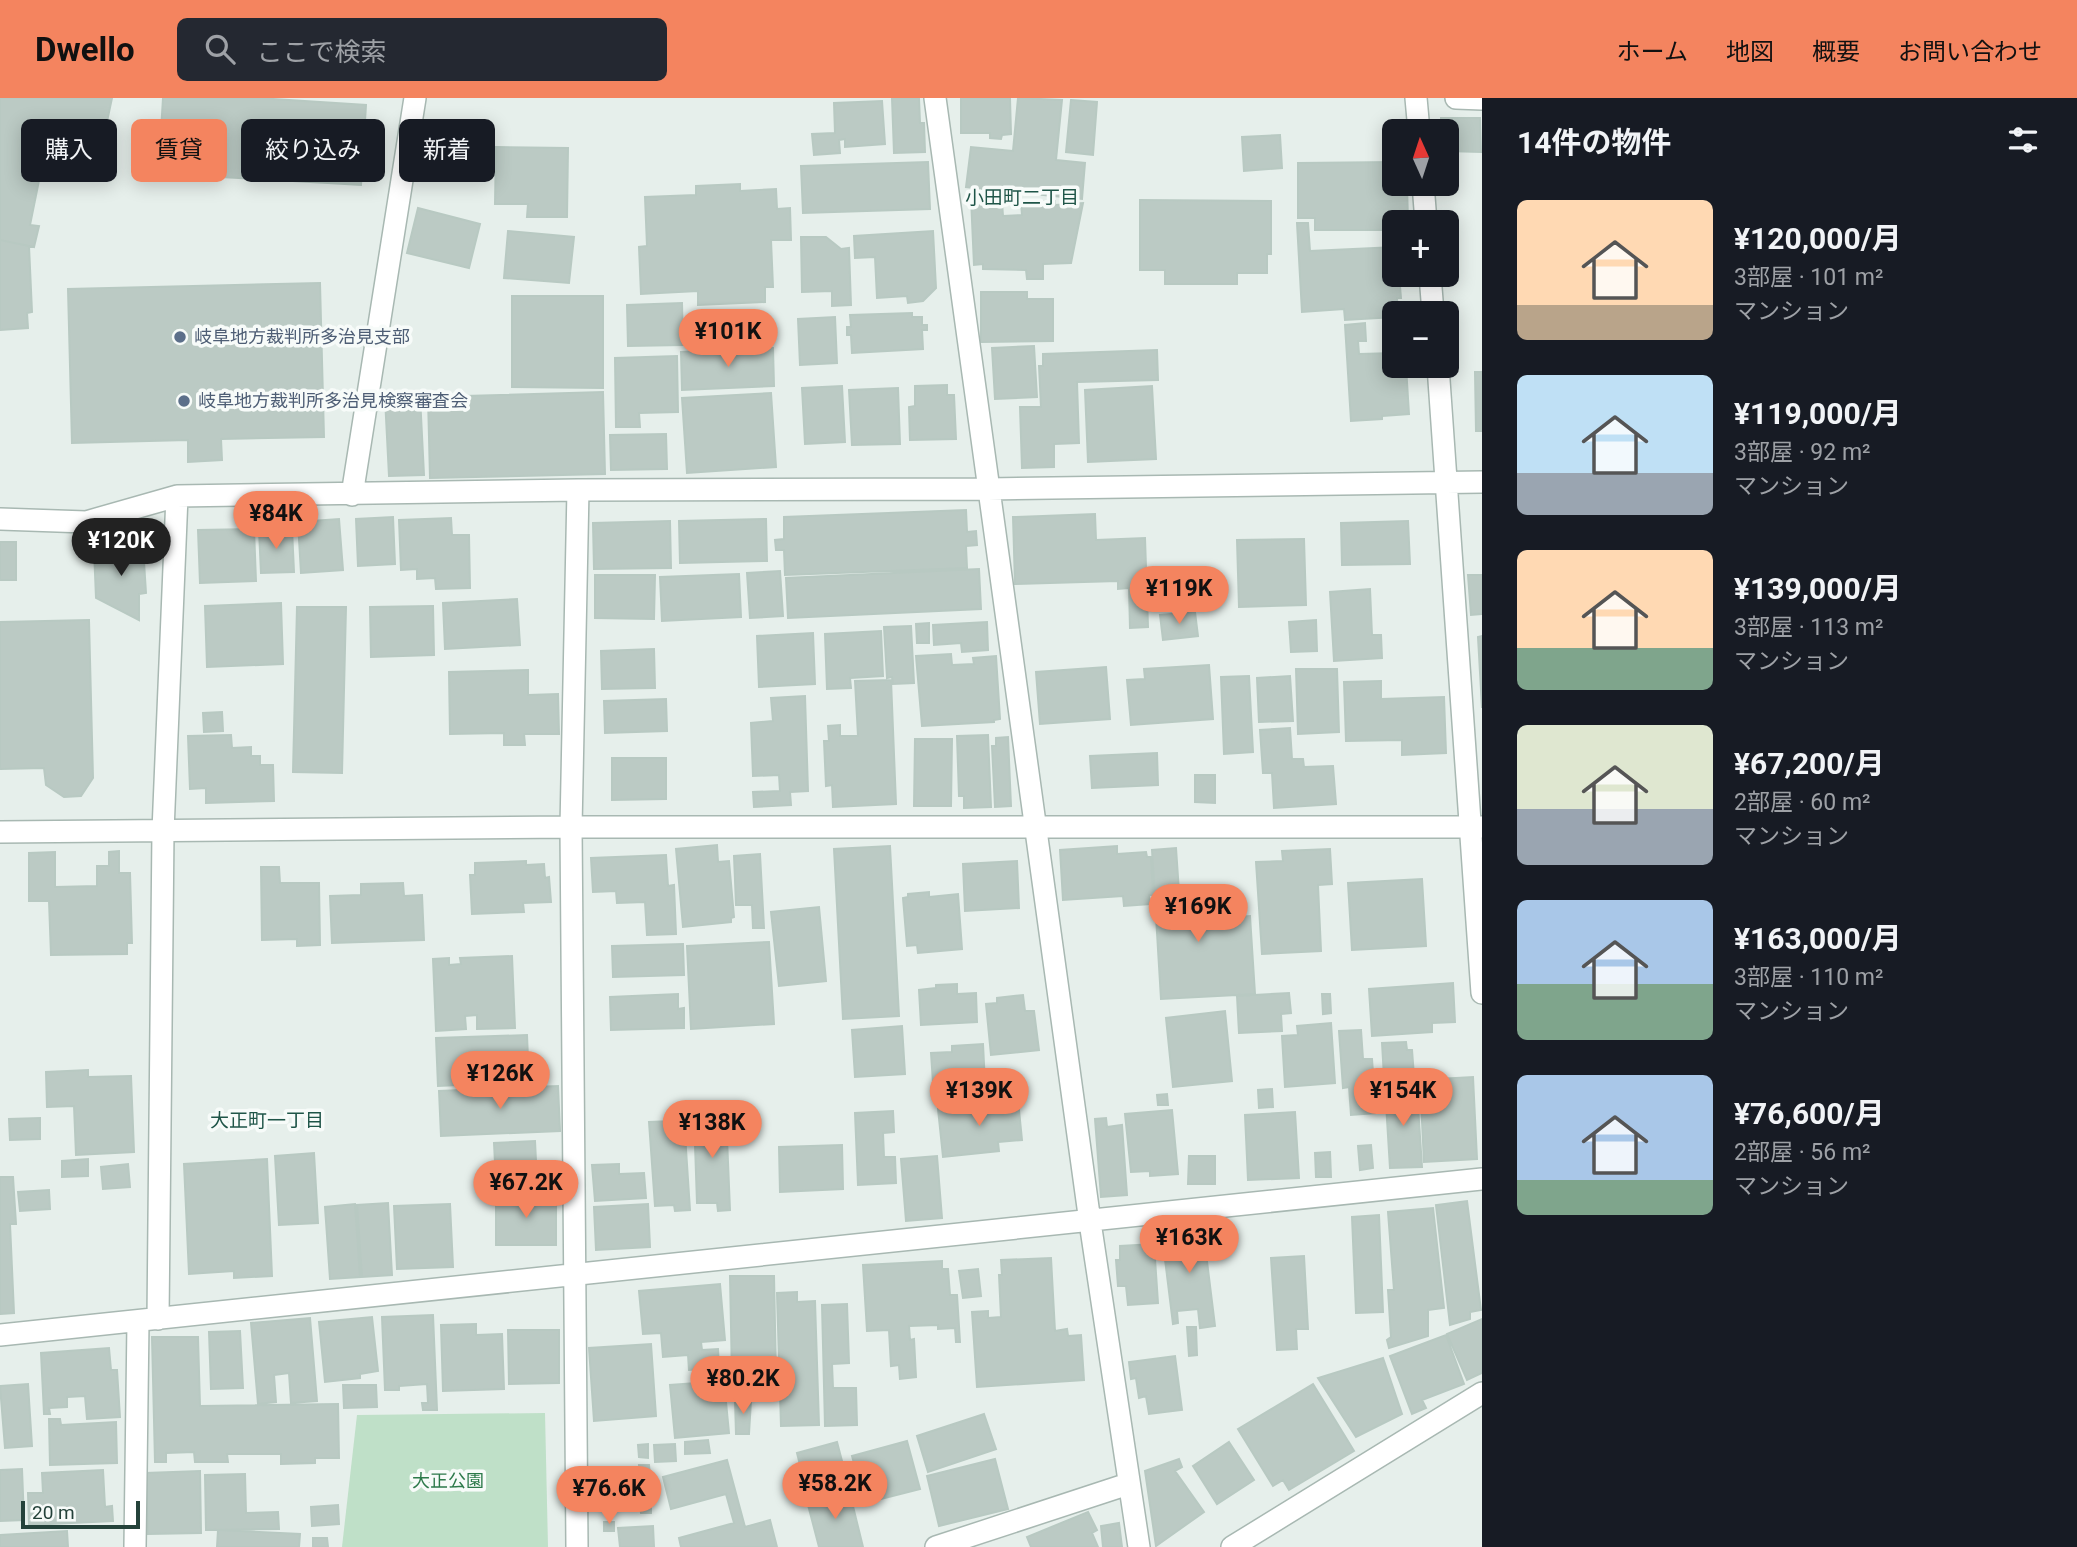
<!DOCTYPE html>
<html lang="ja">
<head>
<meta charset="utf-8">
<style>
  :root { --surface:#171b24; --page:#242831; --text:#f1f3f6; --muted:#9ea1a6; --accent:#f4845f }
  body { margin:0; font-family:Roboto,"Noto Sans JP",sans-serif; background:var(--page); color:var(--text); height:100vh; display:flex; flex-direction:column; font-size:26px; white-space:nowrap }
  * { box-sizing:border-box; margin:0 }
  p { font-size:23px; color:var(--muted) }
  .icon { flex:none; width:38px; height:38px; fill:none; stroke:currentColor; stroke-width:2; stroke-linecap:round; stroke-linejoin:round }
  .map { position:relative; flex:1; overflow:hidden }
  .side { display:flex; flex-direction:column; background:var(--surface); width:595px }
  .side>* { flex:none }
  .banner { position:absolute; left:21px; top:21px; width:665px; height:63px; display:flex; gap:14px }
  .needle { width:46px; rotate:357deg }
  .tools { position:absolute; left:1382px; top:21px; display:grid; gap:14px }
  .tools a { display:grid; place-items:center; width:77px; height:77px; border-radius:10px; background:var(--surface); box-shadow:0 4px 18px #0003; font-size:35px }
  .scale { position:absolute; left:21px; bottom:18px; width:119px; box-sizing:border-box; padding-left:7px; border:4px solid #24423a; border-top:0; font-size:19px; line-height:24px; white-space:nowrap; color:#24423a; -webkit-text-stroke:5px #f7fbf9; paint-order:stroke }
  .price { position:absolute; translate:-50% -60px; padding:0 16px; border-radius:24px; background:var(--accent); color:#111; font-size:23px; line-height:46px; filter:drop-shadow(0 2px 4px #0008) }
  .price::after { content:''; position:absolute; left:50%; top:42px; width:21px; height:16px; margin-left:-10px; background:inherit; clip-path:polygon(0 0,100% 0,50% 100%) }
  .price.active { background:#222; color:#fff }
  ul { padding:0; list-style:none }
  li { display:flex; align-items:center; gap:21px; height:175px; padding:0 35px }
  li span { display:grid; place-items:center; flex:none; width:196px; height:140px; border-radius:10px; color:#555 }
  li>.icon { margin-inline-start:auto }
  span .icon { width:84px; height:84px; fill:#fffc; stroke-width:1 }
  li b { font-size:30px }
  h2 { display:flex; justify-content:space-between; align-items:center; height:84px; padding:0 35px; font-size:30px }
  .tag { padding:0 24px; border-radius:10px; background:var(--surface); box-shadow:0 4px 18px #0003; font-size:24px; line-height:63px }
  .tag.active { background:var(--accent); color:#111 }
  header { display:flex; align-items:center; gap:42px; box-sizing:border-box; height:98px; padding:0 35px; background:var(--accent); color:#111 }
  header strong { font-size:33px }
  nav { display:flex; gap:38px; margin-inline-start:auto; font-size:24px }
  .search { width:490px; height:63px; background:var(--page); display:flex; align-items:center; gap:18px; box-sizing:border-box; padding:0 24px; border-radius:10px; color:var(--muted); font-size:26px }
  main { display:flex; flex:1; min-height:0 }
  .map>svg:first-child { display:block }
</style>
</head>
<body>
<header>
<strong>Dwello</strong>
<div class="search"><svg class="icon" aria-label="search" viewBox="0 0 24 24"><circle cx="10" cy="10" r="6"/><path d="M15 15l6 6"/></svg>ここで検索</div>
<nav><a>ホーム</a><a>地図</a><a>概要</a><a>お問い合わせ</a></nav>
</header>
<main>
<div class="map">
<svg width="1482" height="1449" viewBox="0 0 1482 1449">
  <rect width="100%" height="100%" fill="#e6efeb"/>
  <path fill="#bfe0c8" d="M545,1315L548,1449H342L357,1317Z"/>
  <path fill="#bbcac4" stroke="#b8c9c2" stroke-width="2" d="M0,0H112L105,33L51,23L30,127L39,128L34,149L0,142Z
    M163,0H258L366,7L361,87L204,78V70L159,67Z
    M892,0H919L920,25H924L925,54L894,55Z
    M961,0H1010L1011,36L1002,37L1001,41L990,40V35H961Z
    M1018,0L1062,2L1056,62L1085,65L1082,101L966,89L971,49L1013,53Z
    M1071,2L1097,4L1093,57L1066,54Z
    M882,3L885,46L845,49V41L839,42L840,55L814,57L812,36L835,35L834,5Z
    M1441,20H1480L1481,54L1447,53V33H1441Z
    M1280,37L1282,70L1244,73L1242,39Z
    M496,49L568,50L567,119H527L528,106H495Z
    M93,51L94,73L52,74V52Z
    M928,64L930,111L803,115L801,68Z
    M1395,64V86H1407L1408,124H1395L1392,126V132H1315V120H1298V65Z
    M740,86V93L776,91L777,111L790,110L791,142H771L773,189H765V204L698,207V193L641,196L639,149L647,148L645,99L696,97V88Z
    M985,99V105L1002,104L1003,118L1022,117L1021,104L1055,103V107L1083,105L1071,165L1043,166V181H1027L1026,172L983,171V166L974,167L971,100Z
    M1140,102L1271,103V156H1267V175H1237V186H1165V172H1140Z
    M418,110L480,126L469,170L407,155Z
    M1297,125H1308L1310,153L1395,149V177H1399L1401,200H1397L1398,215H1395V219L1345,222L1344,211L1302,214Z
    M508,133L574,139L569,185L504,180Z
    M933,133L936,190L923,203L908,205L907,198L877,200L875,159L855,160L854,138Z
    M801,139H826L841,151L849,150L851,207L832,208V193L802,194Z
    M0,142L29,148L32,214L27,215L28,230L0,232Z
    M320,185L324,339L221,341L222,362L188,364V342L72,345L68,191Z
    M981,194H1027V201H1053V243L981,244Z
    M512,198H603V290L512,289Z
    M682,205L683,247L628,248L627,207Z
    M912,215V219H922V227H927V232H922L923,251L852,255L851,237H847V229H851L850,217Z
    M835,219L837,265L800,267L798,221Z
    M1365,225L1366,243H1358L1359,256L1395,255V268H1406L1409,316L1382,318V321L1351,323L1345,227Z
    M1034,248L1037,299L995,301L992,250Z
    M773,250L774,288L682,292L681,254Z
    M1157,252L1158,282L1077,284L1079,345L1054,346V369L1022,370L1020,309H1041L1039,268H1043V256Z
    M677,258L678,314L639,315L640,329H616L615,260Z
    M1475,274H1482V333H1476Z
    M947,287V297H954L956,341L910,342L909,309L915,308V288Z
    M842,288L845,344L805,346L802,290Z
    M1152,288L1156,361L1088,364L1085,292Z
    M898,290L900,346L852,347L849,292Z
    M603,294L605,376L430,380L428,299Z
    M771,295L776,369L687,375L682,300Z
    M420,298L424,377L389,378L385,300Z
    M666,336L667,371L611,372L610,337Z
    M966,412L967,434L976,433L977,447L966,448L967,470L785,477L784,452H776L775,442L784,441V419Z
    M1095,416L1096,442L1145,440L1148,529L1130,530L1129,490L1118,491V483L1015,486L1013,419Z
    M393,419L395,466L358,468L356,421Z
    M451,420L452,437H469L470,490L436,491L435,480L417,481V471L401,472L399,422Z
    M339,421L343,472L301,475L298,424Z
    M766,421L767,463L680,465L679,423Z
    M670,423L671,470L594,471L593,425Z
    M1408,423L1410,466L1342,467L1341,425Z
    M254,431L256,483L200,485L198,432Z
    M292,431L294,474L261,475L259,432Z
    M1304,441L1306,507L1239,509L1237,442Z
    M0,444H16V482H0Z
    M143,448L146,495L139,496V522L96,500L94,451Z
    M979,471L981,511L788,520L786,480Z
    M780,473L783,518L750,520L747,475Z
    M739,476L741,519L662,523L660,479Z
    M595,477H655L654,521L595,520Z
    M1468,477H1482V516L1471,517Z
    M1370,491L1372,537H1381L1382,560L1334,563L1330,494Z
    M517,501L520,547L445,551L443,505Z
    M281,505L283,566L207,569L205,508Z
    M433,508L434,557L371,559L370,509Z
    M297,509H346L342,675L293,674Z
    M1195,514L1198,538L1163,542L1160,517Z
    M89,522L93,680L81,698L64,699L46,687L44,670L0,671V524Z
    M1316,522L1317,553L1291,554L1289,524Z
    M987,524L988,552L962,554L961,545L934,547L933,527Z
    M929,525V545H917L916,526Z
    M911,528L914,585L893,586L892,579L887,580L884,529Z
    M881,533L883,578L850,580L851,590L827,591L825,536Z
    M813,535L815,586L759,589L757,538Z
    M1482,538V610L1478,539Z
    M654,551L655,590L602,591L601,553Z
    M951,556L952,567L974,566L973,560L996,558L1000,621L994,622V624L922,628L916,558Z
    M1209,567L1213,621L1131,627L1127,582L1145,581L1144,571Z
    M1106,569L1110,621L1040,626L1036,574Z
    M1296,571H1337L1339,634L1298,636Z
    M528,572V597L558,596L559,636H524L525,647H504V635L450,636L449,574Z
    M1249,578L1253,654L1224,656L1221,579Z
    M1290,578L1293,623L1259,624L1257,580Z
    M891,582L896,706L833,709L832,687L826,688L824,643H829L828,628L840,627V638H858L855,583Z
    M1381,583V601L1444,599L1446,655L1402,657V642L1346,643L1344,584Z
    M805,598L808,693L790,694L791,707L754,709L753,694L780,693L779,677L753,678L751,625L773,623L771,600Z
    M666,601L667,633L605,635L604,603Z
    M222,614L223,633L204,634L203,615Z
    M1290,630L1292,661H1303L1304,669L1333,668L1336,706L1274,710L1272,675H1263L1260,632Z
    M231,637L232,650L251,649V658H260V667H273L274,703L206,705V690L190,691L188,638Z
    M988,637L991,709L964,710V698H959L957,638Z
    M1008,639L1011,708L995,709L992,648H996V640Z
    M915,641H952L951,708H914Z
    M1157,655L1158,687L1092,690L1090,658Z
    M612,660H666V701L612,702Z
    M1195,677H1215V705L1195,704Z
    M717,747L718,764L729,763L734,819L731,820V824L683,829L676,751Z
    M890,748L899,918L843,921L834,751Z
    M1117,748V756L1146,754L1147,759H1151L1153,797H1149L1150,806L1124,808L1123,798L1063,802L1060,752Z
    M1176,750L1181,823L1250,818L1255,896L1161,901L1152,752Z
    M1330,751L1332,786L1318,787L1321,853L1262,856L1256,764L1283,763L1282,753Z
    M119,753V775H130L132,845H127V856L51,857L49,803H29V755L55,754V789L97,788V768H109V754Z
    M760,756L764,830H753L752,807H736L734,758Z
    M666,757L668,788L674,787L676,836L647,837L645,804L617,805L616,793L593,794L591,760Z
    M526,763V767L544,766L545,780L549,779L551,804L523,805L524,814L472,816L470,777H475V765Z
    M1017,763L1019,810L965,813L963,766Z
    M261,769H279L280,785H319L320,847L297,848V841L262,842Z
    M1422,781L1426,848L1352,852L1348,785Z
    M403,785L404,798L422,797L424,842L332,845L330,798L361,797V786Z
    M929,794V799L958,796L962,851L918,855L917,847L907,848L903,800L908,799V796Z
    M819,809L826,883L779,888L771,814Z
    M769,844L774,926L691,931L687,848Z
    M683,846L684,877L613,879L612,848Z
    M512,858L515,930L477,931V917L465,918L466,931L436,933L433,861L449,860V867L461,866L460,860Z
    M1453,885L1455,924L1432,925V934L1372,938L1369,891Z
    M957,886V896L976,895L977,924L921,927L919,892L936,890V887Z
    M1289,895L1291,915L1281,916L1282,933L1239,935L1237,898Z
    M678,896V911L684,910V930L611,932L610,899Z
    M1322,896H1330L1331,915L1323,916Z
    M1023,897L1025,913H1034L1039,952L991,957L986,906L997,905V900Z
    M1225,913L1232,983L1173,989L1166,920Z
    M1331,925L1335,985L1285,989L1282,938L1298,937L1297,928Z
    M902,928L905,976L855,979L852,932Z
    M1361,932L1363,961H1372L1376,1015L1351,1017L1349,989L1343,990L1339,933Z
    M527,937L529,984L438,988L436,940Z
    M1406,944L1407,952H1412L1414,978L1384,979L1382,945Z
    M983,946L985,986L947,988V984L933,985L931,955L952,954V948Z
    M88,972V979L131,978L134,1054L76,1057L74,1008L47,1009L46,974Z
    M1473,979L1477,1061L1424,1064L1420,982Z
    M558,988L560,1033L441,1038L439,993Z
    M1407,988V994L1417,993L1422,1069L1390,1070L1385,989Z
    M1272,991L1273,1009L1259,1010L1258,992Z
    M1167,996L1168,1007H1158L1157,997Z
    M1018,1002L1022,1042L998,1044L999,1053L943,1059L938,1011Z
    M1172,1012L1178,1076L1150,1078V1073L1131,1074L1125,1016Z
    M893,1013L894,1034L883,1035L884,1059H895L896,1085L858,1087L855,1015Z
    M1295,1014L1299,1080L1248,1082L1245,1017Z
    M726,1016L730,1112L718,1113L717,1105H697L694,1017Z
    M40,1020V1041L10,1042L9,1021Z
    M1106,1020L1107,1029L1122,1027L1127,1097L1101,1099L1095,1021Z
    M674,1023L676,1037L685,1036L690,1112L675,1113L674,1107L655,1108L649,1024Z
    M535,1043L537,1083L496,1085L494,1045Z
    M842,1047L843,1091L780,1094L779,1049Z
    M1371,1047L1373,1070L1360,1072L1358,1048Z
    M1330,1054L1331,1079H1316L1315,1055Z
    M314,1055L318,1125L279,1127L275,1058Z
    M937,1058L942,1120L906,1123L901,1061Z
    M1189,1058H1215V1086H1188Z
    M88,1061V1078L62,1079V1063Z
    M267,1061L272,1178L234,1180V1173L189,1176L184,1066Z
    M128,1066L130,1089L103,1091L101,1069Z
    M619,1066V1076L644,1075L646,1100L595,1103L592,1067Z
    M0,1079H13L16,1126H10L14,1215L0,1216Z
    M49,1092L50,1111L20,1113L18,1094Z
    M496,1096L556,1097V1147H496Z
    M1467,1103L1481,1212L1470,1214V1221L1450,1227L1436,1107Z
    M388,1105L392,1177L362,1179L357,1107Z
    M355,1106L360,1179L330,1181L325,1109Z
    M450,1106L453,1169L397,1171L394,1108Z
    M648,1106L650,1149L596,1152L594,1109Z
    M1433,1110L1444,1210L1428,1212V1238L1389,1250L1387,1242L1391,1239L1388,1192H1394L1388,1114Z
    M1379,1117L1383,1214L1356,1215L1352,1119Z
    M1203,1131L1215,1228L1200,1230L1198,1211L1177,1213L1178,1225L1173,1226L1162,1137Z
    M1154,1146L1158,1205L1128,1207L1126,1188H1118L1116,1162H1120V1148Z
    M1304,1158L1308,1231H1296L1297,1251L1277,1252L1271,1160Z
    M1051,1160L1055,1233L1067,1231L1068,1238L1081,1237L1084,1282L977,1289L972,1214L988,1213V1220L1001,1219L999,1177H1002L1001,1162Z
    M942,1163V1171H948L950,1197H957L960,1244H956L955,1230L938,1231V1227L909,1228L910,1242L914,1241L916,1279L900,1281L899,1267L891,1268L889,1232L867,1233L863,1167Z
    M978,1171L981,1198L963,1200L959,1173Z
    M730,1178H774L776,1278L732,1279Z
    M720,1186L725,1242L701,1244L702,1252L718,1251L719,1270L689,1272L688,1257L663,1259L661,1235L643,1236L639,1193Z
    M797,1194V1204L815,1203L819,1327L781,1328L777,1195Z
    M847,1206L849,1265L832,1266L833,1290H856L857,1327L825,1328L822,1207Z
    M433,1217L437,1312H423L422,1305H428L427,1286L399,1288V1292H385L382,1219Z
    M372,1219L378,1273L360,1276V1280L325,1284L319,1224Z
    M310,1220L317,1303L291,1305L289,1275L274,1277L276,1304L258,1306L251,1225Z
    M1482,1221V1275L1467,1282L1447,1236Z
    M476,1226V1237L502,1236L504,1291L443,1293L441,1227Z
    M1187,1229H1196L1197,1257L1189,1258Z
    M508,1232H559V1285L509,1286Z
    M240,1233L243,1290L211,1291L209,1234Z
    M1446,1237L1464,1286L1422,1302L1426,1310L1412,1316L1390,1258Z
    M152,1239H198L200,1308L338,1306L339,1360H315V1365L281,1366V1356H227L228,1364H195L194,1354L166,1355V1364H155Z
    M651,1246L656,1318L594,1323L589,1250Z
    M109,1250L111,1272H117L120,1319L87,1321L85,1298L67,1299V1309L49,1310L50,1316H44L41,1255Z
    M1175,1258L1182,1312L1149,1316L1146,1298L1139,1300L1136,1280L1131,1281L1129,1264Z
    M1383,1260L1402,1316L1356,1339L1318,1280Z
    M724,1283L729,1335L675,1340L670,1287Z
    M28,1286L32,1348L5,1350L0,1288Z
    M1313,1286L1354,1353L1289,1392L1283,1382L1273,1388L1238,1331Z
    M343,1287H376L377,1309L344,1310Z
    M735,1302H751L749,1336H736Z
    M984,1316L996,1351L928,1374L917,1338Z
    M49,1321H60L61,1327L116,1324L117,1365L50,1367Z
    M708,1342L710,1355L685,1356V1344Z
    M907,1343L920,1391L865,1405L852,1358Z
    M837,1344L847,1382L815,1391L812,1377L803,1379L797,1355Z
    M1229,1344L1254,1382L1217,1406L1193,1368Z
    M648,1346V1360L639,1359L638,1347Z
    M675,1346L676,1363L655,1364L654,1347Z
    M995,1361L1008,1411L939,1428L927,1378Z
    M1179,1361L1182,1369L1175,1373L1204,1414L1156,1448L1145,1373Z
    M727,1362L745,1429L770,1422L777,1449H681L679,1440L734,1425L726,1396L671,1411L663,1379Z
    M639,1367H649L650,1377L640,1378Z
    M22,1371L24,1422L0,1423V1372Z
    M103,1372L105,1409L112,1408L113,1423L29,1427L28,1395H43L42,1375Z
    M200,1373L201,1435L148,1436L146,1375Z
    M245,1376L246,1415L278,1414L279,1431L206,1432L205,1377Z
    M640,1385H650V1397H641Z
    M849,1392L863,1449H819L807,1403Z
    M651,1402V1415H641L640,1403Z
    M338,1407L339,1426L312,1428L311,1409Z
    M1088,1414L1097,1432L1092,1435L1098,1449H1031L1027,1439Z
    M604,1424H614V1433H604Z
    M1119,1425L1122,1449H1103L1101,1428Z
    M653,1428L654,1449H620L618,1430Z
    M218,1432L300,1436L299,1449H217Z
    M67,1433L68,1449H0V1437Z
    M313,1440H327L328,1449H313Z"/>
  <g fill="none" stroke-linecap="round" stroke-linejoin="round">
    <defs>
      <path id="minor" d="M935,0L1090,1124L1139,1449
        M1416,0L1419,33
        M1456,0L1482,1
        M1423,86L1426,124
        M1430,177L1433,215
        M1438,268L1482,895
        M352,397L415,0
        M0,421L86,424L177,398L578,392L988,391L1482,384
        M0,734L571,729H1482
        M158,1221L163,733L177,398
        M0,1237L1482,1081
        M135,1449L138,1224
        M577,1449L571,729L578,392
        M936,1449L1128,1386
        M1232,1449L1482,1295"/>
    </defs>
    <use href="#minor" stroke="#a8b8b2" stroke-width="24"/>
    <use href="#minor" stroke="#fff" stroke-width="21"/>
  </g>
  <g fill="#5c6f8a" stroke="#f7fbf9" stroke-width="2.5">
    <circle cx="180" cy="239" r="7"/>
    <circle cx="184" cy="303" r="7"/>
  </g>
  <g text-anchor="middle" stroke-width="7" stroke-linejoin="round" paint-order="stroke">
    <g font-size="18" fill="#4e5e75" stroke="#f7fbf9" text-anchor="start">
      <text x="194" y="245">岐阜地方裁判所多治見支部</text>
      <text x="198" y="309">岐阜地方裁判所多治見検察審査会</text>
    </g>
    <g font-size="18" fill="#2d7a4b" stroke="#f7fbf9">
      <text x="448" y="1389">大正公園</text>
    </g>
    <g font-size="19" fill="#1f5548" stroke="#f7fbf9">
      <text x="1022" y="106">小田町二丁目</text>
      <text x="267" y="1029">大正町一丁目</text>
    </g>
  </g>
</svg>
<div class="tools">
<a><svg class="needle" viewBox="-14 -14 28 28"><path d="M0-13l5 13h-10z" fill="#e53935"/><path d="M0 13l5-13h-10z" fill="#9ea1a6"/></svg></a>
<a>+</a>
<a>−</a>
</div>
<div class="scale">20 m</div>
<b class="price" style="left:728px;top:271px">¥101K</b>
<b class="price" style="left:276px;top:453px">¥84K</b>
<b class="price active" style="left:121px;top:480px">¥120K</b>
<b class="price" style="left:1179px;top:528px">¥119K</b>
<b class="price" style="left:1198px;top:846px">¥169K</b>
<b class="price" style="left:500px;top:1013px">¥126K</b>
<b class="price" style="left:979px;top:1030px">¥139K</b>
<b class="price" style="left:1403px;top:1030px">¥154K</b>
<b class="price" style="left:712px;top:1062px">¥138K</b>
<b class="price" style="left:526px;top:1122px">¥67.2K</b>
<b class="price" style="left:1189px;top:1177px">¥163K</b>
<b class="price" style="left:743px;top:1318px">¥80.2K</b>
<b class="price" style="left:835px;top:1423px">¥58.2K</b>
<b class="price" style="left:609px;top:1428px">¥76.6K</b>
<div class="banner">
<a class="tag">購入</a>
<a class="tag active">賃貸</a>
<a class="tag">絞り込み</a>
<a class="tag">新着</a>
</div>
</div>
<section class="side">
<h2>14件の物件<svg class="icon" aria-label="filters" viewBox="0 0 24 24"><path d="M4 7h16M4 17h16"/><circle cx="9" cy="7" r="2"/><circle cx="15" cy="17" r="2"/></svg></h2>
<ul>
<li><span style="background:linear-gradient(#ffd9b3 75%,#b9a48a 0)"><svg class="icon" aria-label="home" viewBox="0 0 24 24"><path d="M3 11l9-7 9 7M6 9v11h12V9"/></svg></span><div><b>¥120,000/月</b><p>3部屋 · 101 m²</p><p>マンション</p></div></li>
<li><span style="background:linear-gradient(#bfe0f5 70%,#9aa5b1 0)"><svg class="icon" aria-label="home" viewBox="0 0 24 24"><path d="M3 11l9-7 9 7M6 9v11h12V9"/></svg></span><div><b>¥119,000/月</b><p>3部屋 · 92 m²</p><p>マンション</p></div></li>
<li><span style="background:linear-gradient(#ffd9b3 70%,#7fa58c 0)"><svg class="icon" aria-label="home" viewBox="0 0 24 24"><path d="M3 11l9-7 9 7M6 9v11h12V9"/></svg></span><div><b>¥139,000/月</b><p>3部屋 · 113 m²</p><p>マンション</p></div></li>
<li><span style="background:linear-gradient(#dfe7d0 60%,#9aa5b1 0)"><svg class="icon" aria-label="home" viewBox="0 0 24 24"><path d="M3 11l9-7 9 7M6 9v11h12V9"/></svg></span><div><b>¥67,200/月</b><p>2部屋 · 60 m²</p><p>マンション</p></div></li>
<li><span style="background:linear-gradient(#a9c7e8 60%,#7fa58c 0)"><svg class="icon" aria-label="home" viewBox="0 0 24 24"><path d="M3 11l9-7 9 7M6 9v11h12V9"/></svg></span><div><b>¥163,000/月</b><p>3部屋 · 110 m²</p><p>マンション</p></div></li>
<li><span style="background:linear-gradient(#a9c7e8 75%,#7fa58c 0)"><svg class="icon" aria-label="home" viewBox="0 0 24 24"><path d="M3 11l9-7 9 7M6 9v11h12V9"/></svg></span><div><b>¥76,600/月</b><p>2部屋 · 56 m²</p><p>マンション</p></div></li>
</ul>
</section>
</main>
</body>
</html>
